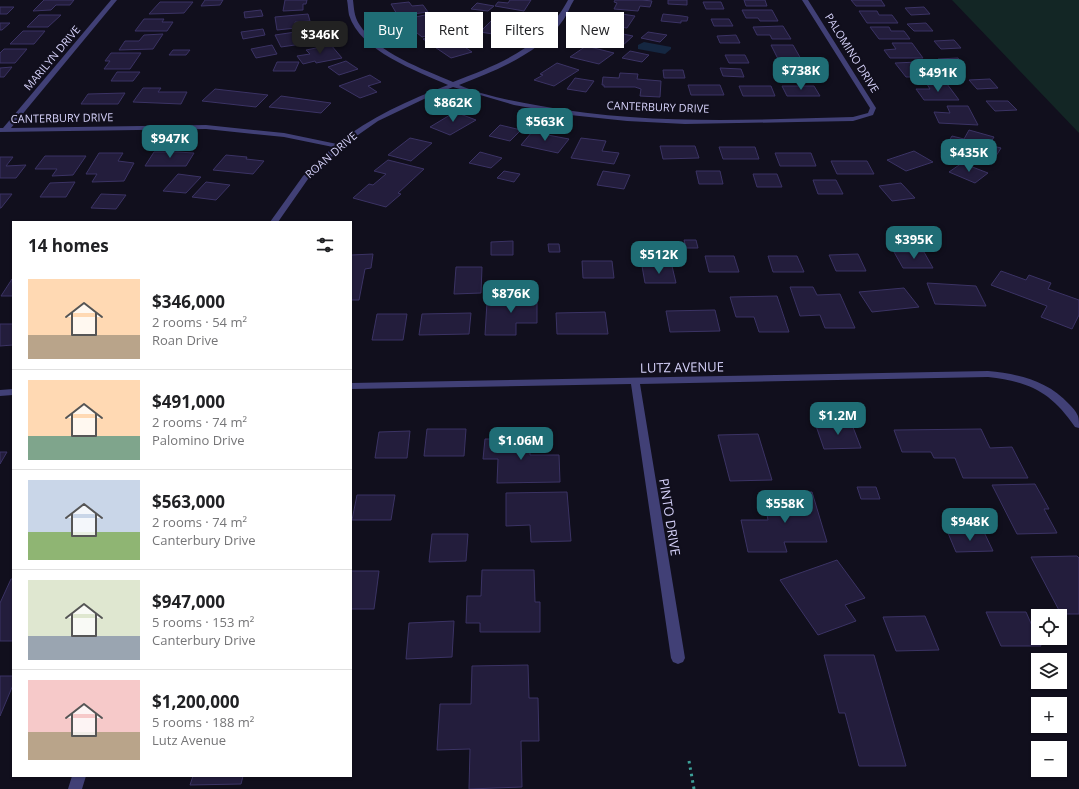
<!DOCTYPE html>
<html lang="en">
<head>
<meta charset="utf-8">
<style>
  :root { --surface:#fff; --page:#f2f2f2; --text:#202124; --muted:#757577; --line:#e0e0e0; --accent:#1f6d75 }
  body { margin:0; font-family:"Open Sans",sans-serif; background:var(--page); color:var(--text); height:100vh; display:flex; flex-direction:column; font-size:15px; white-space:nowrap }
  * { box-sizing:border-box; margin:0 }
  p { font-size:13px; color:var(--muted) }
  .icon { flex:none; width:22px; height:22px; fill:none; stroke:currentColor; stroke-width:2; stroke-linecap:round; stroke-linejoin:round }
  .map { position:relative; flex:1; overflow:hidden }
  .details { position:absolute; left:12px; top:221px; width:340px; height:556px; display:flex; flex-direction:column; background:var(--surface); border-radius:0px; box-shadow:0 1px 3px #0004 }
  .details>* { flex:none }
  .top-card { position:absolute; left:364px; top:12px; width:380px; height:36px; display:flex; gap:8px }
  .tools { position:absolute; left:1031px; top:609px; display:grid; gap:8px }
  .tools a { display:grid; place-items:center; width:36px; height:36px; border-radius:0px; background:var(--surface); box-shadow:0 1px 3px #0004; font-size:20px }
  .price { position:absolute; translate:-50% -34px; padding:0 9px; border-radius:8px; background:var(--accent); color:#fff; font-size:13px; line-height:26px; filter:drop-shadow(0 1px 2px #0008) }
  .price::after { content:''; position:absolute; left:50%; top:24px; width:12px; height:9px; margin-left:-6px; background:inherit; clip-path:polygon(0 0,100% 0,50% 100%) }
  .price.current { background:#222; color:#fff }
  ul { padding:0; list-style:none }
  li { display:flex; align-items:center; gap:12px; height:100px; padding:0 16px }
  li+li { border-top:1px solid var(--line) }
  li span { display:grid; place-items:center; flex:none; width:112px; height:80px; border-radius:0px; color:#555 }
  li>.icon { margin-inline-start:auto }
  span .icon { width:48px; height:48px; fill:#fffc; stroke-width:1 }
  li b { font-size:17px }
  h2 { display:flex; justify-content:space-between; align-items:center; height:48px; padding:0 16px; font-size:17px }
  .chip { padding:0 14px; border-radius:0px; background:var(--surface); box-shadow:0 1px 3px #0004; font-size:14px; line-height:36px }
  .chip.current { background:var(--accent); color:#fff }
  .map>svg:first-child { display:block }
</style>
</head>
<body>
<div class="map">
<svg width="1079" height="789" viewBox="0 0 1079 789">
  <rect width="100%" height="100%" fill="#110f1d"/>
  <path fill="#132625" d="M952,0H1079V133Z"/>
  <path fill="#152741" d="M644,42L671,47V49L665,54L638,49V45Z"/>
  <path fill="#231d3c" stroke="#3b3364" d="M44,0H74L70,5H56L51,10L33,11Z
    M205,0H223L220,5L201,6Z
    M285,0H307L306,4H303V10L283,11Z
    M510,0H531L524,11L495,6L498,2L508,3Z
    M615,0H642L652,1L650,7L640,6L638,11L614,9L617,3L614,2Z
    M668,0H687V5L668,4Z
    M744,0H765L767,6H746Z
    M851,0H881L885,6H856Z
    M160,2H193L184,13L149,14Z
    M409,2L412,6L423,5L428,12L398,16L391,4Z
    M703,2H721L724,9H706Z
    M477,3L494,6L488,11L471,9Z
    M0,7H14L7,14H0Z
    M924,7L930,14L911,15L905,8Z
    M261,10L263,16L245,18L244,12Z
    M742,10H772L778,21H760L758,18H746Z
    M859,11H877L879,15H892L898,23H867Z
    M615,13L635,16L627,28L605,25Z
    M308,14L310,21L295,22L296,28L277,30L275,17Z
    M663,14L682,16L688,17L687,21H681V23L661,21Z
    M39,15H61L48,27H27Z
    M425,15L432,20L426,21L441,32L422,37L401,20Z
    M497,15L519,18L509,28H512L506,36L480,32Z
    M144,19H164L162,22H173L167,31H135Z
    M711,19H729L733,26H714Z
    M0,23H10L2,30H0Z
    M926,23L933,31H914L907,24Z
    M783,26L791,39H772L770,35H757L753,27Z
    M870,27H889L891,31H904L910,39H879Z
    M263,29L265,35L243,39L241,32Z
    M316,29L323,41L281,47L275,35Z
    M604,29L624,33L623,34L633,36L621,47L590,41Z
    M23,31H45L34,44H10Z
    M648,32L667,35L660,42L641,38Z
    M163,34L153,49L119,50L125,41H139L144,35Z
    M446,34L472,52L451,58L423,39Z
    M736,35L740,43H720L717,36Z
    M954,40L961,48L941,49L934,41Z
    M892,43H912L923,58H890L884,50L896,49Z
    M272,45L277,54L256,58L251,49Z
    M331,45L342,58L316,63L315,61L303,64L297,56L310,54L306,50Z
    M771,45H793L801,59H778Z
    M586,46L614,53L599,64L570,57Z
    M4,49H27L15,63H0V53Z
    M173,50H190L186,55H169Z
    M630,51L649,55L642,62L622,58Z
    M111,53H141L130,69H104L110,61H105Z
    M725,55H745L749,63H729Z
    M958,58L965,67H945L938,59Z
    M346,61L358,69L339,75L328,67Z
    M277,62H299L295,71H273Z
    M918,62L929,77H906L895,63Z
    M557,63L579,70L554,86L534,80L543,75L540,74Z
    M805,64L809,72H784L780,65Z
    M12,67L4,77H0V68Z
    M720,68L741,69L744,77L723,76Z
    M663,70H683L685,78H664Z
    M117,72H140L133,81H111Z
    M620,73L638,74L637,79L661,81L660,97L640,96L641,89L635,87H604V85H602L603,77L619,78Z
    M370,75L381,82L368,86L377,92L360,98L339,86Z
    M575,78L594,81L586,92L567,89Z
    M990,79L998,88L977,89L969,80Z
    M927,84H947L959,100H924L916,89H930Z
    M688,85H720L724,95H691Z
    M739,86H771L775,96H743Z
    M782,86H814L820,96H787Z
    M143,88H161L158,92H187L181,104L133,102Z
    M215,89L268,95L256,107L202,101Z
    M125,93L118,104H81L88,94Z
    M281,96L331,103L321,113L269,107Z
    M986,101H1008L1017,110L995,111Z
    M947,106H968L978,125L939,123L934,112L950,113Z
    M455,112L476,120L450,135L430,127Z
    M500,125L521,130L510,141L489,136Z
    M969,130L994,137L989,145L1001,148L996,156L977,151L971,161L941,153L952,136L964,139Z
    M532,132L569,139L558,153L521,145Z
    M410,138L432,143L411,161L388,155Z
    M581,138L606,141L602,151L619,153L614,164L571,158Z
    M660,146H695L699,158L663,159Z
    M719,147H755L759,159H723Z
    M914,151L933,162L906,171L887,160Z
    M154,152H178L194,153L186,166H145Z
    M480,152L502,158L491,168L469,163Z
    M99,153H123L118,161L134,163L124,181L92,182L97,174H86Z
    M775,153H811L816,166H780Z
    M226,155L247,157L246,159L264,161L253,174L213,170Z
    M45,156H86L73,175L52,176L57,169H35Z
    M0,157H13L6,166L26,165L16,178H0Z
    M388,160L424,169L398,193L401,194L386,207L353,198L369,184L373,185L386,174L374,171Z
    M831,161H867L874,174H837Z
    M962,163L988,173L975,183L949,172Z
    M504,171L520,174L514,182L497,178Z
    M603,171L630,175L624,189L597,185Z
    M696,171H720L723,184H699Z
    M178,174L201,177L186,193L163,191Z
    M753,174H777L782,187H757Z
    M813,180H836L843,194H818Z
    M75,182L66,197H40L50,183Z
    M206,182L230,185L216,200L192,197Z
    M901,183L915,198L892,201L879,186Z
    M0,194H12L1,208H0Z
    M101,194L126,195L116,209L91,208Z
    M684,240H696L698,248H686Z
    M513,241V255H491V242Z
    M548,244H559L560,252H549Z
    M894,252H924L933,268H903Z
    M373,254L371,268L365,269L359,300H351V255Z
    M858,254L866,271H836L829,255Z
    M705,256H734L739,272H709Z
    M768,256H797L804,272H773Z
    M582,261H612L614,278H583Z
    M642,266H672L676,283H645Z
    M456,267H482L481,293L454,294Z
    M1001,271L1026,280L1029,275L1051,283L1048,289L1079,300V315L1072,329L1041,317L1047,306L991,285Z
    M12,279L13,296H1Z
    M927,283L976,286L986,306L935,304Z
    M790,287H813L817,295L840,294L855,328H825L820,315L800,316Z
    M904,288L919,307L872,312L859,292Z
    M517,292H537V323H516V335H485L487,302H517Z
    M777,296L789,332H759L754,317H736L730,297Z
    M715,310L720,331L670,332L666,311Z
    M605,312L608,334H557L556,313Z
    M471,313L469,334L419,335L422,314Z
    M377,314H407L403,340H372Z
    M0,324H13V345L0,346Z
    M851,422L861,448L824,449L815,423Z
    M427,429H466L464,456H424Z
    M981,429L990,448L1012,447L1028,478H963L955,458H934L931,452H902L894,430Z
    M410,431L407,458H375L379,432Z
    M497,434H530V455H559L560,482L497,483L498,459H483L485,439H497Z
    M758,434L772,480L730,481L718,435Z
    M0,452H7L0,464Z
    M1035,484L1049,509H1044L1057,533L1017,534L992,485Z
    M857,487H876L880,499H861Z
    M567,492L571,541L531,542L530,525L506,526V493Z
    M812,492L827,542H784L787,552H748L741,520H768L766,510H773L769,493Z
    M357,495H395L391,520H352Z
    M984,532L993,551L956,552L948,533Z
    M432,534H468L466,561L429,562Z
    M1077,556L1079,558V614H1061L1031,557Z
    M837,560L865,598L845,605L856,621L818,635L780,580Z
    M482,570H534L535,602H540V632H480V623H466L467,596H481Z
    M351,571H379L374,609H351Z
    M11,579H13V641H0V603Z
    M986,612H1026L1041,646H1001Z
    M925,616L939,650L896,651L883,617Z
    M454,621L452,657L406,659L409,623Z
    M824,655H874L906,766H859L845,713H839Z
    M528,665L529,698H538L539,741H521L522,787L469,789L470,749L437,750L440,704H471L472,666Z
    M0,676H13V685L0,716Z
    M193,776H243L241,784L190,785Z"/>
  <g fill="none" stroke-linecap="round" stroke-linejoin="round">
    <path stroke="#3da199" stroke-width="3" stroke-dasharray="2.5 4" stroke-linecap="butt" d="M689,761L694,789"/>
    <path fill="#414076" fill-rule="evenodd" d="M111,0H117L11,128L206,125L284,133L337,144C370,117 409,100 448,85C417,71 360,51 349,15C348,10 348,5 347,0H353C354,8 354,16 359,24C377,53 423,69 453,82C502,63 542,48 568,0H574C570,6 568,13 564,19C540,54 496,70 459,85C484,96 513,101 541,106C644,125 749,120 853,117L868,113L870,108L802,0H808L876,108L873,115L853,121L798,122L685,124L627,121L570,115L514,105L453,87L424,99L378,121L348,142L308,179L278,222H270L303,176L333,147L284,137L206,129L0,132V128H3Z
      M988,371C1018,374 1047,380 1069,404C1072,407 1076,411 1078,416C1079,419 1079,424 1079,428L1075,427C1051,392 1030,382 988,377L640,384L685,658L683,662L678,664L673,662L671,658L631,384L351,389V383Z
      M13,389V395L0,396V390Z
      M72,776H86L82,789H68Z"/>
  </g>
  <g text-anchor="middle" stroke-width="4" stroke-linejoin="round" paint-order="stroke">
    <g font-size="11" fill="#d5d1f9" stroke="#110f1d">
      <text transform="translate(852 53) rotate(58)" y="4">PALOMINO DRIVE</text>
      <text transform="translate(52 58) rotate(-50)" y="4">MARILYN DRIVE</text>
      <text transform="translate(658 107) rotate(2)" y="4">CANTERBURY DRIVE</text>
      <text transform="translate(62 118) rotate(-1)" y="4">CANTERBURY DRIVE</text>
      <text transform="translate(331 155) rotate(-41)" y="4">ROAN DRIVE</text>
    </g>
    <g font-size="13" fill="#d5d1f9" stroke="#110f1d">
      <text transform="translate(682 367) rotate(-1)" y="5">LUTZ AVENUE</text>
      <text transform="translate(670 517) rotate(81)" y="5">PINTO DRIVE</text>
    </g>
  </g>
</svg>
<div class="tools">
<a><svg class="icon" aria-label="locate" viewBox="0 0 24 24"><circle cx="12" cy="12" r="6"/><path d="M12 2v4M12 18v4M2 12h4M18 12h4"/></svg></a>
<a><svg class="icon" aria-label="layers" viewBox="0 0 24 24"><path d="M12 4l9 5-9 5-9-5zM3 14l9 5 9-5"/></svg></a>
<a>+</a>
<a>−</a>
</div>
<b class="price current" style="left:320px;top:55px">$346K</b>
<b class="price" style="left:801px;top:91px">$738K</b>
<b class="price" style="left:938px;top:93px">$491K</b>
<b class="price" style="left:453px;top:123px">$862K</b>
<b class="price" style="left:545px;top:142px">$563K</b>
<b class="price" style="left:170px;top:159px">$947K</b>
<b class="price" style="left:969px;top:173px">$435K</b>
<b class="price" style="left:914px;top:260px">$395K</b>
<b class="price" style="left:659px;top:275px">$512K</b>
<b class="price" style="left:511px;top:314px">$876K</b>
<b class="price" style="left:838px;top:436px">$1.2M</b>
<b class="price" style="left:521px;top:461px">$1.06M</b>
<b class="price" style="left:785px;top:524px">$558K</b>
<b class="price" style="left:970px;top:542px">$948K</b>
<div class="top-card">
<a class="chip current">Buy</a>
<a class="chip">Rent</a>
<a class="chip">Filters</a>
<a class="chip">New</a>
</div>
<section class="details">
<h2>14 homes<svg class="icon" aria-label="filters" viewBox="0 0 24 24"><path d="M4 7h16M4 17h16"/><circle cx="9" cy="7" r="2"/><circle cx="15" cy="17" r="2"/></svg></h2>
<ul>
<li><span style="background:linear-gradient(#ffd9b3 70%,#b9a48a 0)"><svg class="icon" aria-label="home" viewBox="0 0 24 24"><path d="M3 11l9-7 9 7M6 9v11h12V9"/></svg></span><div><b>$346,000</b><p>2 rooms · 54 m²</p><p>Roan Drive</p></div></li>
<li><span style="background:linear-gradient(#ffd9b3 70%,#7fa58c 0)"><svg class="icon" aria-label="home" viewBox="0 0 24 24"><path d="M3 11l9-7 9 7M6 9v11h12V9"/></svg></span><div><b>$491,000</b><p>2 rooms · 74 m²</p><p>Palomino Drive</p></div></li>
<li><span style="background:linear-gradient(#c9d6e8 65%,#8fb573 0)"><svg class="icon" aria-label="home" viewBox="0 0 24 24"><path d="M3 11l9-7 9 7M6 9v11h12V9"/></svg></span><div><b>$563,000</b><p>2 rooms · 74 m²</p><p>Canterbury Drive</p></div></li>
<li><span style="background:linear-gradient(#dfe7d0 70%,#9aa5b1 0)"><svg class="icon" aria-label="home" viewBox="0 0 24 24"><path d="M3 11l9-7 9 7M6 9v11h12V9"/></svg></span><div><b>$947,000</b><p>5 rooms · 153 m²</p><p>Canterbury Drive</p></div></li>
<li><span style="background:linear-gradient(#f6c9c9 65%,#b9a48a 0)"><svg class="icon" aria-label="home" viewBox="0 0 24 24"><path d="M3 11l9-7 9 7M6 9v11h12V9"/></svg></span><div><b>$1,200,000</b><p>5 rooms · 188 m²</p><p>Lutz Avenue</p></div></li>
</ul>
</section>
</div>
</body>
</html>
